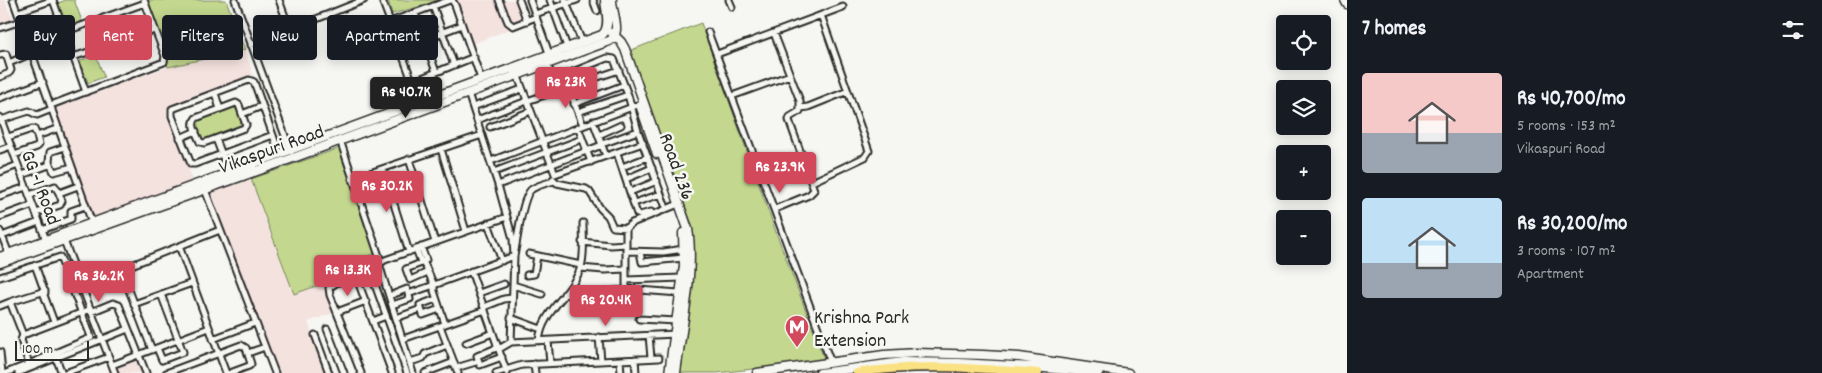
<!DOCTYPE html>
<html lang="en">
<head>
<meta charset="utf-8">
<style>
  :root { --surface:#171b24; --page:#20242c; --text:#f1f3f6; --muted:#9ea1a6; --accent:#d1495b }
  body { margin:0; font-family:Dekko,sans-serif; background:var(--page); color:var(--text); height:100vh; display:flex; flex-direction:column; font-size:19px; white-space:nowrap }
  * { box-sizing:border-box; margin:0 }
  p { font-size:16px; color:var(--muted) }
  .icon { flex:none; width:28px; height:28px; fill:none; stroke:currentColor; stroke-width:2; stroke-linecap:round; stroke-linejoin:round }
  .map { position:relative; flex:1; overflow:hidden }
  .drawer { display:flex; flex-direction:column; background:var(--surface); width:475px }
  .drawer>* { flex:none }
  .banner { position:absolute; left:15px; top:15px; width:475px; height:45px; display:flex; gap:10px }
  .buttons { position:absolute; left:1276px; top:15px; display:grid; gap:10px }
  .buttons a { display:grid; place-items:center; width:55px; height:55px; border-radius:5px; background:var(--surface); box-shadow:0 2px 12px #0003; font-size:25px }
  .scale { position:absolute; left:15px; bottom:12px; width:74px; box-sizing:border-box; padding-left:5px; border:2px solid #2b2b2b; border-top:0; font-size:14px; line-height:18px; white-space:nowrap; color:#2b2b2b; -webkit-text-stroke:4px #f6f6f2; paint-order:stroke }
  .price { position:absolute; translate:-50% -42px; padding:0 11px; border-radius:5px; background:var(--accent); color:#fff; font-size:16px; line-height:32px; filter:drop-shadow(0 1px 2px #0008) }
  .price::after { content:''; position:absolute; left:50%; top:30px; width:15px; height:11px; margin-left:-8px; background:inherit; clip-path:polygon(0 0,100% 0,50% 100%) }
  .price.selected { background:#222; color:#fff }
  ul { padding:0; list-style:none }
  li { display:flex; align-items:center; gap:15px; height:125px; padding:0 15px }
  li span { display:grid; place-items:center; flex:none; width:140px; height:100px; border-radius:5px; color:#555 }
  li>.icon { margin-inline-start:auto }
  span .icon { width:60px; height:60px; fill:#fffc; stroke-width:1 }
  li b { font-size:21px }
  h2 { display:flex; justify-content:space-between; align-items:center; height:60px; padding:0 15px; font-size:21px }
  .tag { padding:0 18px; border-radius:5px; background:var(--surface); box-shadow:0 2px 12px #0003; font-size:18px; line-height:45px }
  .tag.selected { background:var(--accent); color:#fff }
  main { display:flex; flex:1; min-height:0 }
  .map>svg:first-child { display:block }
</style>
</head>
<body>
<main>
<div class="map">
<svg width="1347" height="373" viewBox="0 0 1347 373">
  <rect width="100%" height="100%" fill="#f6f6f2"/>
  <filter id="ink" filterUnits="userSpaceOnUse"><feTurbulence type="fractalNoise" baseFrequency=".02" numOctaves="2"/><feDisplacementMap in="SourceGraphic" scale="10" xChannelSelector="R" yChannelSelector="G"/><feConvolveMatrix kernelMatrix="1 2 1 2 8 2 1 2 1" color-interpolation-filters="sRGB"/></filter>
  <g filter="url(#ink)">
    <path fill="#f4e2de" d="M0,0H5L15,27L0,32Z
      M451,0H523L530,21L467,46Z
      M245,50L253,75L166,109L193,180L93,218L53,106L168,67Z
      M251,179L293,294L323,284L333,313L308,322L327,373H276L209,194L230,185Z
      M138,357L144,373H109L108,369Z"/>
    <path fill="#c3d88e" stroke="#77825c" d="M66,0H74L82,21L66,27L58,3Z
      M144,0H226L245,50L168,67Z
      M388,0H444L392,14Z
      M701,23L777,235L825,361L717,373H678L695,264L691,222L629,51Z
      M96,55L104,77L88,83L80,61Z
      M234,104L243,126L202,141L193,120Z
      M340,148L379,252L365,257L369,267L294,294L251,179Z"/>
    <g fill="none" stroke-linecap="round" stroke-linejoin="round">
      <defs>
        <path id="street" d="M13,0L92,223
          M53,0L86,92
          M235,0L291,152
          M279,0L290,30
          M382,0L421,105
          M452,0L455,5L481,79
          M499,0L508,22L513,26L536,17
          M519,0L527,21
          M530,0L550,56
          M550,0L567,47
          M565,0L582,42
          M593,0L597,11
          M729,0L732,7
          M433,6L454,65
          M18,12L53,0
          M415,13L436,72
          M535,14L577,0
          M390,22L450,0
          M0,28L21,21
          M64,32L145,3
          M708,32L831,363
          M774,33L800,101V111L790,117L789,120L814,190L809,195L775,209
          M251,45L364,0
          M400,48L462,25
          M717,54L843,7
          M0,55L6,54L11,70L9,73L0,77
          M73,57L155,30
          M9,63L32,53
          M547,63L553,80
          M517,74L555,174L643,143
          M412,82L474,57
          M568,87L583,125
          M557,91L553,80L607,58L614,59L628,95L638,131L665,205
          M215,93L220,109
          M468,93L498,185L513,239L514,256L511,342
          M732,96L790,75
          M0,98L43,82
          M574,104L624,85
          M51,105L164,62L165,56L144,0
          M473,107L522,89
          M801,108L808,107L848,91
          M578,112L628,95
          M242,114L246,125L244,128L204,143L200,142C197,134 190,125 196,118L236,103L239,105L242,114L262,106
          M0,117L46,240
          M1,120L29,111L37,115L52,109
          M477,120L527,101L619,70
          M593,121L606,156
          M490,127L531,111
          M578,127L591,162
          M273,135L195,164H191L172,116V109L249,80L252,81L254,82L280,155
          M599,135L621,125
          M8,137L32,129H34L37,136L59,128
          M180,138L196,131
          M216,139L229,173
          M340,140L381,262
          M602,144L638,131
          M65,147L50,152L49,162L54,172L72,167
          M441,149L466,231
          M0,150L11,146
          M617,153L637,214L640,215L651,212
          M14,155L37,147L39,144L37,136
          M409,159L435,242
          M491,161L640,104
          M622,167L648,157
          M383,169L409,252
          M0,172L18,165
          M494,172L582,139
          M22,175L49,165
          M352,179L482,135
          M553,179L557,183L586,189L589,191L600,208L608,216L613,227L626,228
          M626,179L652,168
          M812,182L865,157L869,151L821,15
          M498,185L602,145
          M204,187L275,373
          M630,192L657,181
          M29,195L55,186L59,193
          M0,196L26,187
          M634,203L661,194
          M36,213L60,205L62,201L59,193L78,186
          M0,217L33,205
          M488,223L502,261
          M42,230L71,219V211L85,206
          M0,231L9,254
          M2,236L39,222
          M63,238L115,373
          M582,242L611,245L626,244
          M179,246L226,373
          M416,249L421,262L426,260L421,247
          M626,251L663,252L684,249
          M640,252L642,262L684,258
          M529,254L581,265
          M424,262L406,269L410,280L428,272
          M35,265L45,293L44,295L54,322
          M580,268L604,270L626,269
          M121,269L152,350
          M370,271L407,373
          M471,271L507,373
          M527,275L534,274L537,256
          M356,276L392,373
          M0,277L60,257L90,334L91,338L88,339L29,364
          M626,280L682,278
          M81,285L220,230
          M513,285L542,294
          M626,289V228L632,223L676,205
          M479,293L504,284
          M408,294L434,285L423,261
          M564,294L591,298L608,292L626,289L679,293
          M389,296L407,289L410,299L392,305
          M436,299L420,305L423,315L440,309
          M10,302L45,291
          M134,304L192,283
          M0,306L10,302L23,335L21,340L29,364L6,373
          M484,307L504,299L512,298
          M91,312L113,303L119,305L146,373
          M337,312L366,301
          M396,318L421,309
          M511,318L541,329
          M639,319L676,321
          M373,321L386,316
          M445,324L434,291V285L514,256C517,243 522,195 532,189C538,185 547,183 554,181
          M440,326L458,373
          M327,329L344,373
          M23,335L91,309
          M315,335L329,373
          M649,335L651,358
          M599,337L601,361
          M213,339L255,323
          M403,339L485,310
          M539,341C542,310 572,295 581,267C585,254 583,237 583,223
          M548,341L550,363
          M466,343L493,333
          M499,347L477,356L480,365L502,357
          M157,348L162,360L183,352L161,294
          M499,349L511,342L676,334
          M0,352L2,373
          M248,353L265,347
          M56,358L62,373
          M635,359L636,373
          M620,360L621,373
          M410,362L423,358L425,354L447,345
          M534,364L535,373
          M112,365L209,328
          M456,368L479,361
          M18,373L128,329
          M65,373L109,357
          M166,373L241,345L246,348L251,364L249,366L230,373
          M361,373L330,295L329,288L336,283L380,268
          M413,373L379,264L385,260L507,217
          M425,373L454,362
          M496,373L522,365L659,358"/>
        <path id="secondary" d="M1345,0L1347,4
          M612,33L621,42L625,49L688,229C695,273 681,329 676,373
          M640,105L657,154
          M0,257L602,35C611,28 606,10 605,0
          M0,263L293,158L609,41C623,34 612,13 612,0
          M669,373L684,266L683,233
          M757,373L884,355L917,353L983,355L1019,357L1128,373
          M820,373L903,362L958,363L1033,367L1098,373"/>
        <path id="primary" d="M857,373C916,363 979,368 1038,373"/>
      </defs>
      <use href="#street" stroke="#2b2b2b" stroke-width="9"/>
      <use href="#secondary" stroke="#2b2b2b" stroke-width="11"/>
      <use href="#primary" stroke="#2b2b2b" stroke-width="11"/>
      <use href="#street" stroke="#f6f6f2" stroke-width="5"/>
      <use href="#secondary" stroke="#f6f6f2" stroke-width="8"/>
      <use href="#primary" stroke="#fae181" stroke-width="8"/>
    </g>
  </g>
  <defs>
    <symbol id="metro-pin" viewBox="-11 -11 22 30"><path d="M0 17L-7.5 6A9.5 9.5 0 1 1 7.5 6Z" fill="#d1495b" stroke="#f6f6f2"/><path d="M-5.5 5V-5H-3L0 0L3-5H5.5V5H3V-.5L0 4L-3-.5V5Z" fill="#fff"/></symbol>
  </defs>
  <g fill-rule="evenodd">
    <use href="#metro-pin" x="783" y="313" width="28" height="38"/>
  </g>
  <g text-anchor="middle" stroke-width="5" stroke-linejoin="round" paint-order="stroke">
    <g font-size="20" fill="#2b2b2b" stroke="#f6f6f2">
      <text transform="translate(271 148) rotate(-20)" y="7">Vikaspuri Road</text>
      <text transform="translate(678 166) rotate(70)" y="7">Road 236</text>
      <text transform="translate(42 187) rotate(69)" y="7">GG -1 Road</text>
    </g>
    <g font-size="20" fill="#2b2b2b" stroke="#f6f6f2" text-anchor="start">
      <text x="814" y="323">Krishna Park<tspan x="814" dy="23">Extension</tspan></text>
    </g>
  </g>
</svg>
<div class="buttons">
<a><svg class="icon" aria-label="locate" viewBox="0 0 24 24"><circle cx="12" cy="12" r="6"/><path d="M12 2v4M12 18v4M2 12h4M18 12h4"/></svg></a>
<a><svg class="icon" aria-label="layers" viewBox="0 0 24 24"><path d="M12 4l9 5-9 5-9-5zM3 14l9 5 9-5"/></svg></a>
<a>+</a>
<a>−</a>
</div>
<div class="scale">100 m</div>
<b class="price" style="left:566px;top:109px">Rs 23K</b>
<b class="price selected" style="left:406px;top:119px">Rs 40.7K</b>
<b class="price" style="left:780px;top:194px">Rs 23.9K</b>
<b class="price" style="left:387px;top:213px">Rs 30.2K</b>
<b class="price" style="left:348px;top:297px">Rs 13.3K</b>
<b class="price" style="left:99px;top:303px">Rs 36.2K</b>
<b class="price" style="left:606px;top:327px">Rs 20.4K</b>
<div class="banner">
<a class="tag">Buy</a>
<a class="tag selected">Rent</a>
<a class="tag">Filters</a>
<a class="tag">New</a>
<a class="tag">Apartment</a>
</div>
</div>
<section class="drawer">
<h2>7 homes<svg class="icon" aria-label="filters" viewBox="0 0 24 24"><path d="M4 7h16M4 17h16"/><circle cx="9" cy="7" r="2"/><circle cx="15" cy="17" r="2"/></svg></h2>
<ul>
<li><span style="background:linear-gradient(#f6c9c9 60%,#9aa5b1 0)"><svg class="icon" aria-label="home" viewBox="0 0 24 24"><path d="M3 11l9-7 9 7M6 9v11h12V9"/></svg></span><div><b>Rs 40,700/mo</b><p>5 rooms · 153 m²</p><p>Vikaspuri Road</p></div></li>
<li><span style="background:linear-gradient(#bfe0f5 65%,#9aa5b1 0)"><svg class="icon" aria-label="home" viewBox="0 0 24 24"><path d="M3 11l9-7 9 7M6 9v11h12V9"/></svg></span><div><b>Rs 30,200/mo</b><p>3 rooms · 107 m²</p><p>Apartment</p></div></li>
</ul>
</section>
</main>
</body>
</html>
